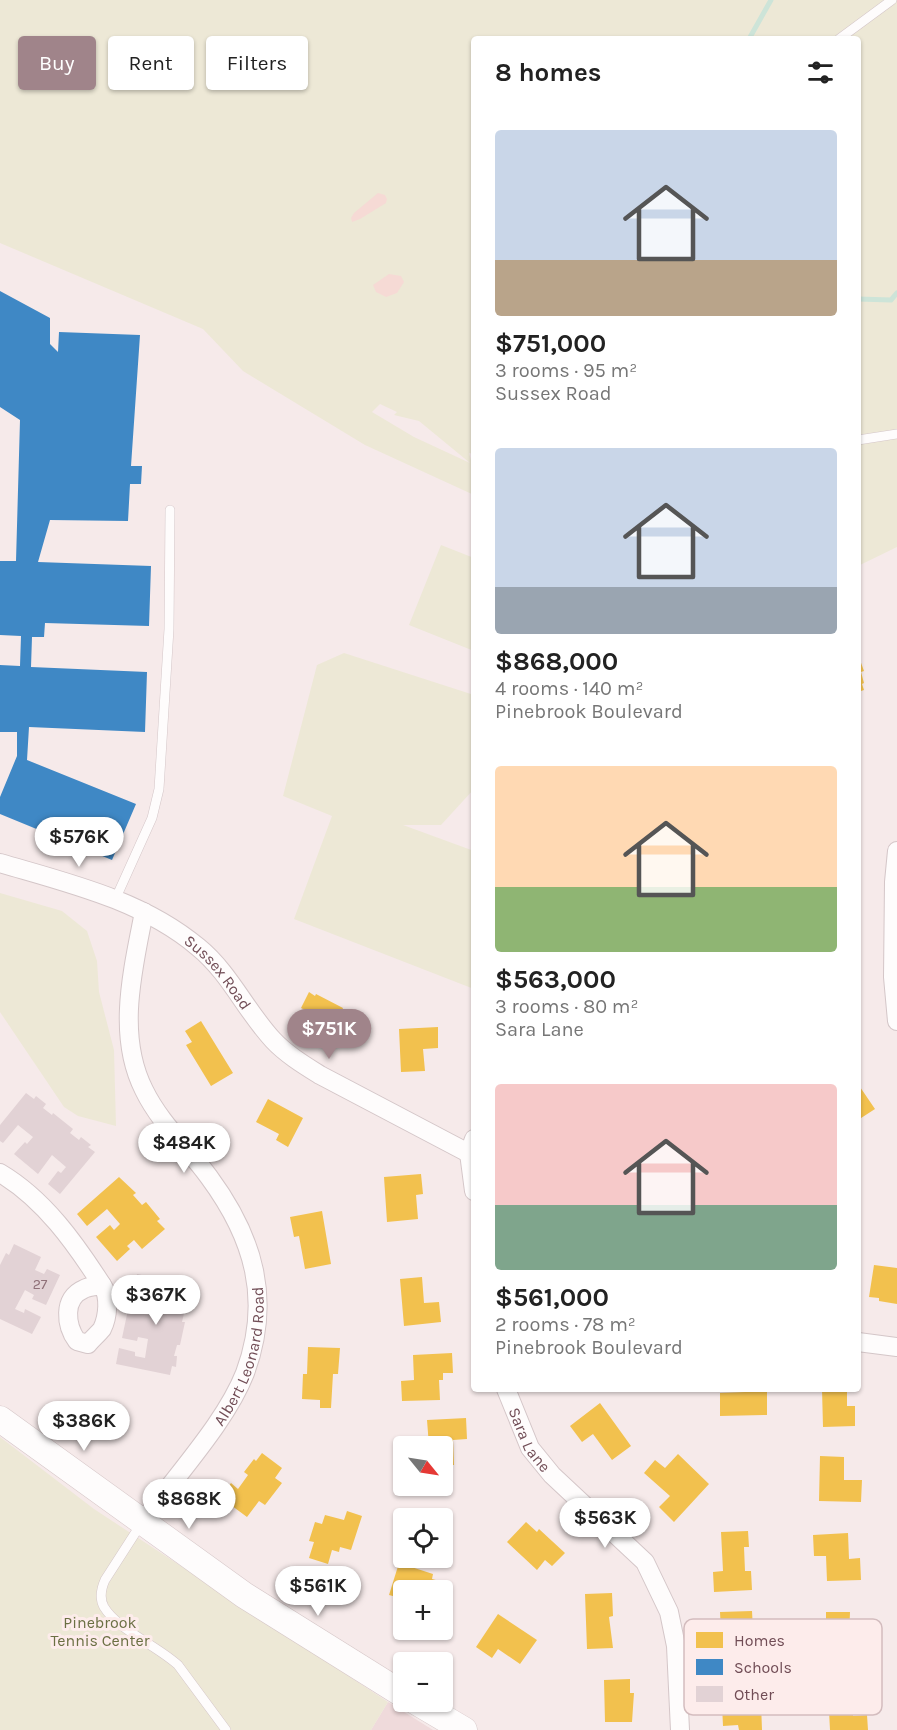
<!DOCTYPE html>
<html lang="en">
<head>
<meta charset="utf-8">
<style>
  :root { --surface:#fff; --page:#f2f2f2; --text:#222; --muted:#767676; --accent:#a0848a }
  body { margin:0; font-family:Karla,sans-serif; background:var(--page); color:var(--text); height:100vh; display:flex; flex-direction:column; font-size:22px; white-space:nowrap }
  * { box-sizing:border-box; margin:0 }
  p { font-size:20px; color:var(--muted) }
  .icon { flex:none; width:33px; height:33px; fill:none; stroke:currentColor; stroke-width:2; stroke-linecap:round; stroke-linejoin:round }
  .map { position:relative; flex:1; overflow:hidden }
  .side { position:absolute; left:471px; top:36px; width:390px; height:1356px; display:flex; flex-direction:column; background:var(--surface); border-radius:6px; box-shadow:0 2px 4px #0004 }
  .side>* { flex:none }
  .hud { position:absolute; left:18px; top:36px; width:363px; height:54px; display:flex; gap:12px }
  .needle { width:39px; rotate:120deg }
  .controls { position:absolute; left:393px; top:1436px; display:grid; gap:12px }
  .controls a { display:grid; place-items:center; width:60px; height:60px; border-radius:6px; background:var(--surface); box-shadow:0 2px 4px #0004; font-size:30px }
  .price { position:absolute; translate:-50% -51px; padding:0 14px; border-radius:21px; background:#fff; color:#222; font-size:20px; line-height:39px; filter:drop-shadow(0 2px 3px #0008) }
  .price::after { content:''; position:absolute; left:50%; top:36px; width:18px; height:14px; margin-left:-9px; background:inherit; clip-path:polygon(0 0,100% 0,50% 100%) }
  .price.active { background:var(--accent); color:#fff }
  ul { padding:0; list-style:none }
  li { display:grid; align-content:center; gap:12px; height:318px; padding:0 24px }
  li span { display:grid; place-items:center; height:186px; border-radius:6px; color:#555 }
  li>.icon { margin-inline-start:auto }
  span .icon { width:108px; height:108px; fill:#fffc; stroke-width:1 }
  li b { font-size:26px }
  h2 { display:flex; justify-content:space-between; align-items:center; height:72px; padding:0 24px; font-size:26px }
  .tag { padding:0 21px; border-radius:6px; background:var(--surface); box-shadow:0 2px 4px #0004; font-size:21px; line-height:54px }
  .tag.active { background:var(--accent); color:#fff }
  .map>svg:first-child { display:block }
</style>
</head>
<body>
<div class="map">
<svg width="897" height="1730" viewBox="0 0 897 1730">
  <rect width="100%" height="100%" fill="#f6eaea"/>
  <path fill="#efdadb" d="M388,1702L433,1730H371Z"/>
  <path fill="#ede8d6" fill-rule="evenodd" d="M0,0H897V547L858,566V39H474V454L469,453L472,464L474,463V495L365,445L243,371L203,329L0,243ZM380,404L397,412L394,415L419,421L470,463L414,437L372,412Z
    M441,545L474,558V651L409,625Z
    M344,653L474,695V789L441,825H403L474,851V989L294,919L332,816L283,796L317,665Z
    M0,893L62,911L87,931L97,961L99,992L114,1050L116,1126L78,1116L64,1107L0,1012Z
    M0,1437L94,1509L388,1702L371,1730H0Z"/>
  <path fill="#f6dad5" d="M378,193L385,195L387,199L386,203L360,219L352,222L351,218L354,213Z
    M389,274L401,276L404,282L397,293L386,297L376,292L373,285Z"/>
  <path fill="#f2c14e" d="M860,660L864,671L861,672L864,683L862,684L864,690L858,692V661Z
    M309,992L315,996L316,994L343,1008L342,1011L351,1017L348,1023L352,1026L343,1041L329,1034L331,1028L305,1014L307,1011L301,1008Z
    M201,1021L233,1073L211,1086L186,1045L192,1042L185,1031Z
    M438,1027V1048L423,1049L425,1071L401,1072L399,1029Z
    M858,1084L875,1109L858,1120Z
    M268,1099L303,1118L288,1147L276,1140L279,1134L256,1122Z
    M421,1174L423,1194L416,1195L418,1219L387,1222L384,1177Z
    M119,1177L136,1193L133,1195L142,1205L146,1202L160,1219L157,1221L165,1229L142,1249L134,1240L127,1246L130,1249L117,1261L96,1237L110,1225L114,1230L120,1224L107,1209L87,1226L77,1214Z
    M322,1211L331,1264L305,1269L299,1236L294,1237L290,1217Z
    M874,1265L897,1268V1304L879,1301V1298L869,1297Z
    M422,1277L424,1303L439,1302L441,1322L404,1326L400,1279Z
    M308,1347L340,1348L338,1374H333L331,1408H320V1400L302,1399L303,1374H307Z
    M452,1353L453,1373H443V1380H439L440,1400L402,1401L401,1381L414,1380L413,1355Z
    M745,1389H767V1415L720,1416V1393L745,1392Z
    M822,1389H847V1406H855V1426L823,1427Z
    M600,1403L631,1446L612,1460L593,1434L582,1442L570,1426Z
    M466,1418L467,1439L453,1440L454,1465H442V1446H429L427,1420Z
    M262,1453L282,1468L275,1478L282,1483L265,1505L259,1501L247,1517L220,1497L231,1483L238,1489L248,1475L244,1472L254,1459L256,1461Z
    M678,1454L709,1484L674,1522L659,1507L670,1496L644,1473L655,1460L665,1468Z
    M820,1456L844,1457V1480H862L861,1502L819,1501Z
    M347,1511L362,1516L351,1550L340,1547L339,1552L332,1550L328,1564L309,1558L314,1542L309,1541L315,1522L322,1524L325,1515L344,1520Z
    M526,1522L537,1532L539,1529L565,1553L552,1566L545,1560L537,1570L507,1542Z
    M748,1531L749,1547H744L745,1571H751L752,1590L714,1592L713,1572L723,1571L721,1532Z
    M848,1533L849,1559L860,1558L861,1580L827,1581L826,1556H814L813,1535Z
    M399,1563L433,1574L432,1579L447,1583L443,1595L442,1590H404V1599L389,1595Z
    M612,1593L613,1616L609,1617L613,1648L587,1649L585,1594Z
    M752,1611L754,1649L732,1650L731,1632H721L720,1612Z
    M826,1612H850L849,1637H866V1659H826Z
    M498,1614L537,1640L520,1664L498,1649L492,1658L476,1647Z
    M630,1679V1693H634L632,1722H605L604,1680Z
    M852,1689L853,1716L867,1715L868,1730H830L829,1711L818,1712L817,1691Z
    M761,1703L762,1730H739L738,1725L723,1726L722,1705Z"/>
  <path fill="#3f88c5" d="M0,291L50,318V344L58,352L59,332L140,335L131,466H142L141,484H130L128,521L50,520L38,562L151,566L149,626L45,623L44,637H32L31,667L147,672L145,732L29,727L27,760L136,804L112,860L0,814V797L17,756V732H0V665L20,666L21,636L0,635V561H16L20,420L0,407Z"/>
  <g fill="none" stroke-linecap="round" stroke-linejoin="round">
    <path stroke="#cde4d8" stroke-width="5" d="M749,39L771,0
      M858,299L891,300L897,293"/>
  </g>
  <path fill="#e2d2d5" d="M26,1093L34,1099L36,1096L46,1104L43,1108L52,1115L53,1113L73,1129L70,1133L79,1140L81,1137L91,1145L88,1147L95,1152L60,1194L48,1184L58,1171L61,1173L66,1167L52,1155L38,1174L14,1154L25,1142L27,1144L33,1137L18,1125L3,1143L0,1141V1125Z
    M14,1244L41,1257L35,1270L44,1274L47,1269L60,1275L46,1305L32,1299L34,1295L25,1290L15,1309L24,1313L25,1309L41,1317L32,1334L0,1319V1265L6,1253L9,1255Z
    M137,1274L189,1285L186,1300H191L189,1309H185L182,1322H185L180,1345H177L174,1356H177L176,1367L172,1366L170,1375L116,1364L119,1348L135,1352V1356L145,1358L148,1339L138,1337L137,1341L122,1338L129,1305L145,1308L144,1314L155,1316L159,1295L134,1290Z"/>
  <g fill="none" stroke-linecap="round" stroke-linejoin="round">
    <defs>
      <path id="lane" d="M839,39L892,0
        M858,440L897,434
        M115,900L152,818L159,789L169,629L170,510
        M141,1524L105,1580C101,1589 99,1598 104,1607C117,1629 159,1647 178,1665L226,1730"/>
      <g id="street">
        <path d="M897,851L894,882L893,977L897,1021"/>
        <path id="s1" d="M0,863C68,883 142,900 198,947C229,972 246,1011 273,1040C286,1054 304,1065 320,1075L474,1156"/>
        <path d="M474,1139L469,1153L474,1191"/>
        <path d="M0,1173C44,1199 75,1243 102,1285"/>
        <path d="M102,1285C110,1296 108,1317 102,1329C98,1334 92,1339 88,1344L77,1341C66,1326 62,1298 84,1289C89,1286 97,1286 102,1285Z"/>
        <path d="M858,1342L897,1347"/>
        <path id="s2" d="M506,1389L530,1448L552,1475L645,1562L669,1612L676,1646L680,1730"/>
        <path id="s3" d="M143,1522C174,1477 225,1424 245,1373C272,1300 254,1238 209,1177C188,1148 160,1123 144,1090C116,1035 133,969 144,912"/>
      </g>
      <path id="secondary" d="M0,1419L244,1595L404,1695
        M415,1701L464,1730"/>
    </defs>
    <use href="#lane" stroke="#d4c6c8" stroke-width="10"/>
    <use href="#street" stroke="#d4c6c8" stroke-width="20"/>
    <use href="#secondary" stroke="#d6c7c8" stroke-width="27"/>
    <use href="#lane" stroke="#fefcfc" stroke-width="9"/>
    <use href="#street" stroke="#fefcfc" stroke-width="18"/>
    <use href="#secondary" stroke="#fefcfc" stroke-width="26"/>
  </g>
  <g text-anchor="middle" stroke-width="6" stroke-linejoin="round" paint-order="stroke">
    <g font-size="14" fill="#8f7078">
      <text x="40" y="1289">27</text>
    </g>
    <g font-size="16" fill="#714d56" stroke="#fdeceb">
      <text dy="6" stroke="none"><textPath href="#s1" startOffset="249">Sussex Road</textPath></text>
      <text dy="6" stroke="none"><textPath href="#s3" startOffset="196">Albert Leonard Road</textPath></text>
      <text dy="6" stroke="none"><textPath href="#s2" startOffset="56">Sara Lane</textPath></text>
    </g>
    <g font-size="16" fill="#6b6f43" stroke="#fdeceb">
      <text x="100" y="1628">Pinebrook<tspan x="100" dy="18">Tennis Center</tspan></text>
    </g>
  </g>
  <rect x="684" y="1619" width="198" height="96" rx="9" fill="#fdeceb" stroke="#d3bcbe" stroke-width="1.5"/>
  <rect x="696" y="1632" width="27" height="16" fill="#f2c14e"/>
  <rect x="696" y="1659" width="27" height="16" fill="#3f88c5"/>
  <rect x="696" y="1686" width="27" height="16" fill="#e2d2d5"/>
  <g font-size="16" fill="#714d56">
    <text x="734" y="1646">Homes</text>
    <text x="734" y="1673">Schools</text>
    <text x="734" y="1700">Other</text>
  </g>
</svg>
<div class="controls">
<a><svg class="needle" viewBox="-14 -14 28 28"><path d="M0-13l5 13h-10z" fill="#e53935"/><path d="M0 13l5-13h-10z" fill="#767676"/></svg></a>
<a><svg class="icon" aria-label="locate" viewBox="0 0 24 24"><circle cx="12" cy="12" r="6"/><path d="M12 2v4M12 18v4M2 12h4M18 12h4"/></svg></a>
<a>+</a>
<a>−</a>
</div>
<b class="price" style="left:79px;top:868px">$576K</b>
<b class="price active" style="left:329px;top:1060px">$751K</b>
<b class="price" style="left:184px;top:1174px">$484K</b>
<b class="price" style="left:156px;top:1326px">$367K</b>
<b class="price" style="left:84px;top:1452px">$386K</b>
<b class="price" style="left:189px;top:1530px">$868K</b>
<b class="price" style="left:605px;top:1549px">$563K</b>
<b class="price" style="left:318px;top:1617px">$561K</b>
<div class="hud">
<a class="tag active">Buy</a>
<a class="tag">Rent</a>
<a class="tag">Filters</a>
</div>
<section class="side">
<h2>8 homes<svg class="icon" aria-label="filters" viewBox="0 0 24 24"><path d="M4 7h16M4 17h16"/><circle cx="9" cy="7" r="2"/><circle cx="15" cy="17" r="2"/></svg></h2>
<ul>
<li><span style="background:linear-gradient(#c9d6e8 70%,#b9a48a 0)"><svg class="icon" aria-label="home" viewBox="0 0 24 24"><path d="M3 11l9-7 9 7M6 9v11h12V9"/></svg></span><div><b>$751,000</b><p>3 rooms · 95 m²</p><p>Sussex Road</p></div></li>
<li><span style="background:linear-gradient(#c9d6e8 75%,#9aa5b1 0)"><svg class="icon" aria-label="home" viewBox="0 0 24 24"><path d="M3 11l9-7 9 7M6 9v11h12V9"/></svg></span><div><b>$868,000</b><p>4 rooms · 140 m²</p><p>Pinebrook Boulevard</p></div></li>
<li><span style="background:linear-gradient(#ffd9b3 65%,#8fb573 0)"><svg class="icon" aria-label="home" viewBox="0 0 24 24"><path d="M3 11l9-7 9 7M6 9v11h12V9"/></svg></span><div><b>$563,000</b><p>3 rooms · 80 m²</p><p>Sara Lane</p></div></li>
<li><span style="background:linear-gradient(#f6c9c9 65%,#7fa58c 0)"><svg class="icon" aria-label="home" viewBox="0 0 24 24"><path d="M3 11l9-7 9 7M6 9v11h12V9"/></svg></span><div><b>$561,000</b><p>2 rooms · 78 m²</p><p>Pinebrook Boulevard</p></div></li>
</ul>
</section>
</div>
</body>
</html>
